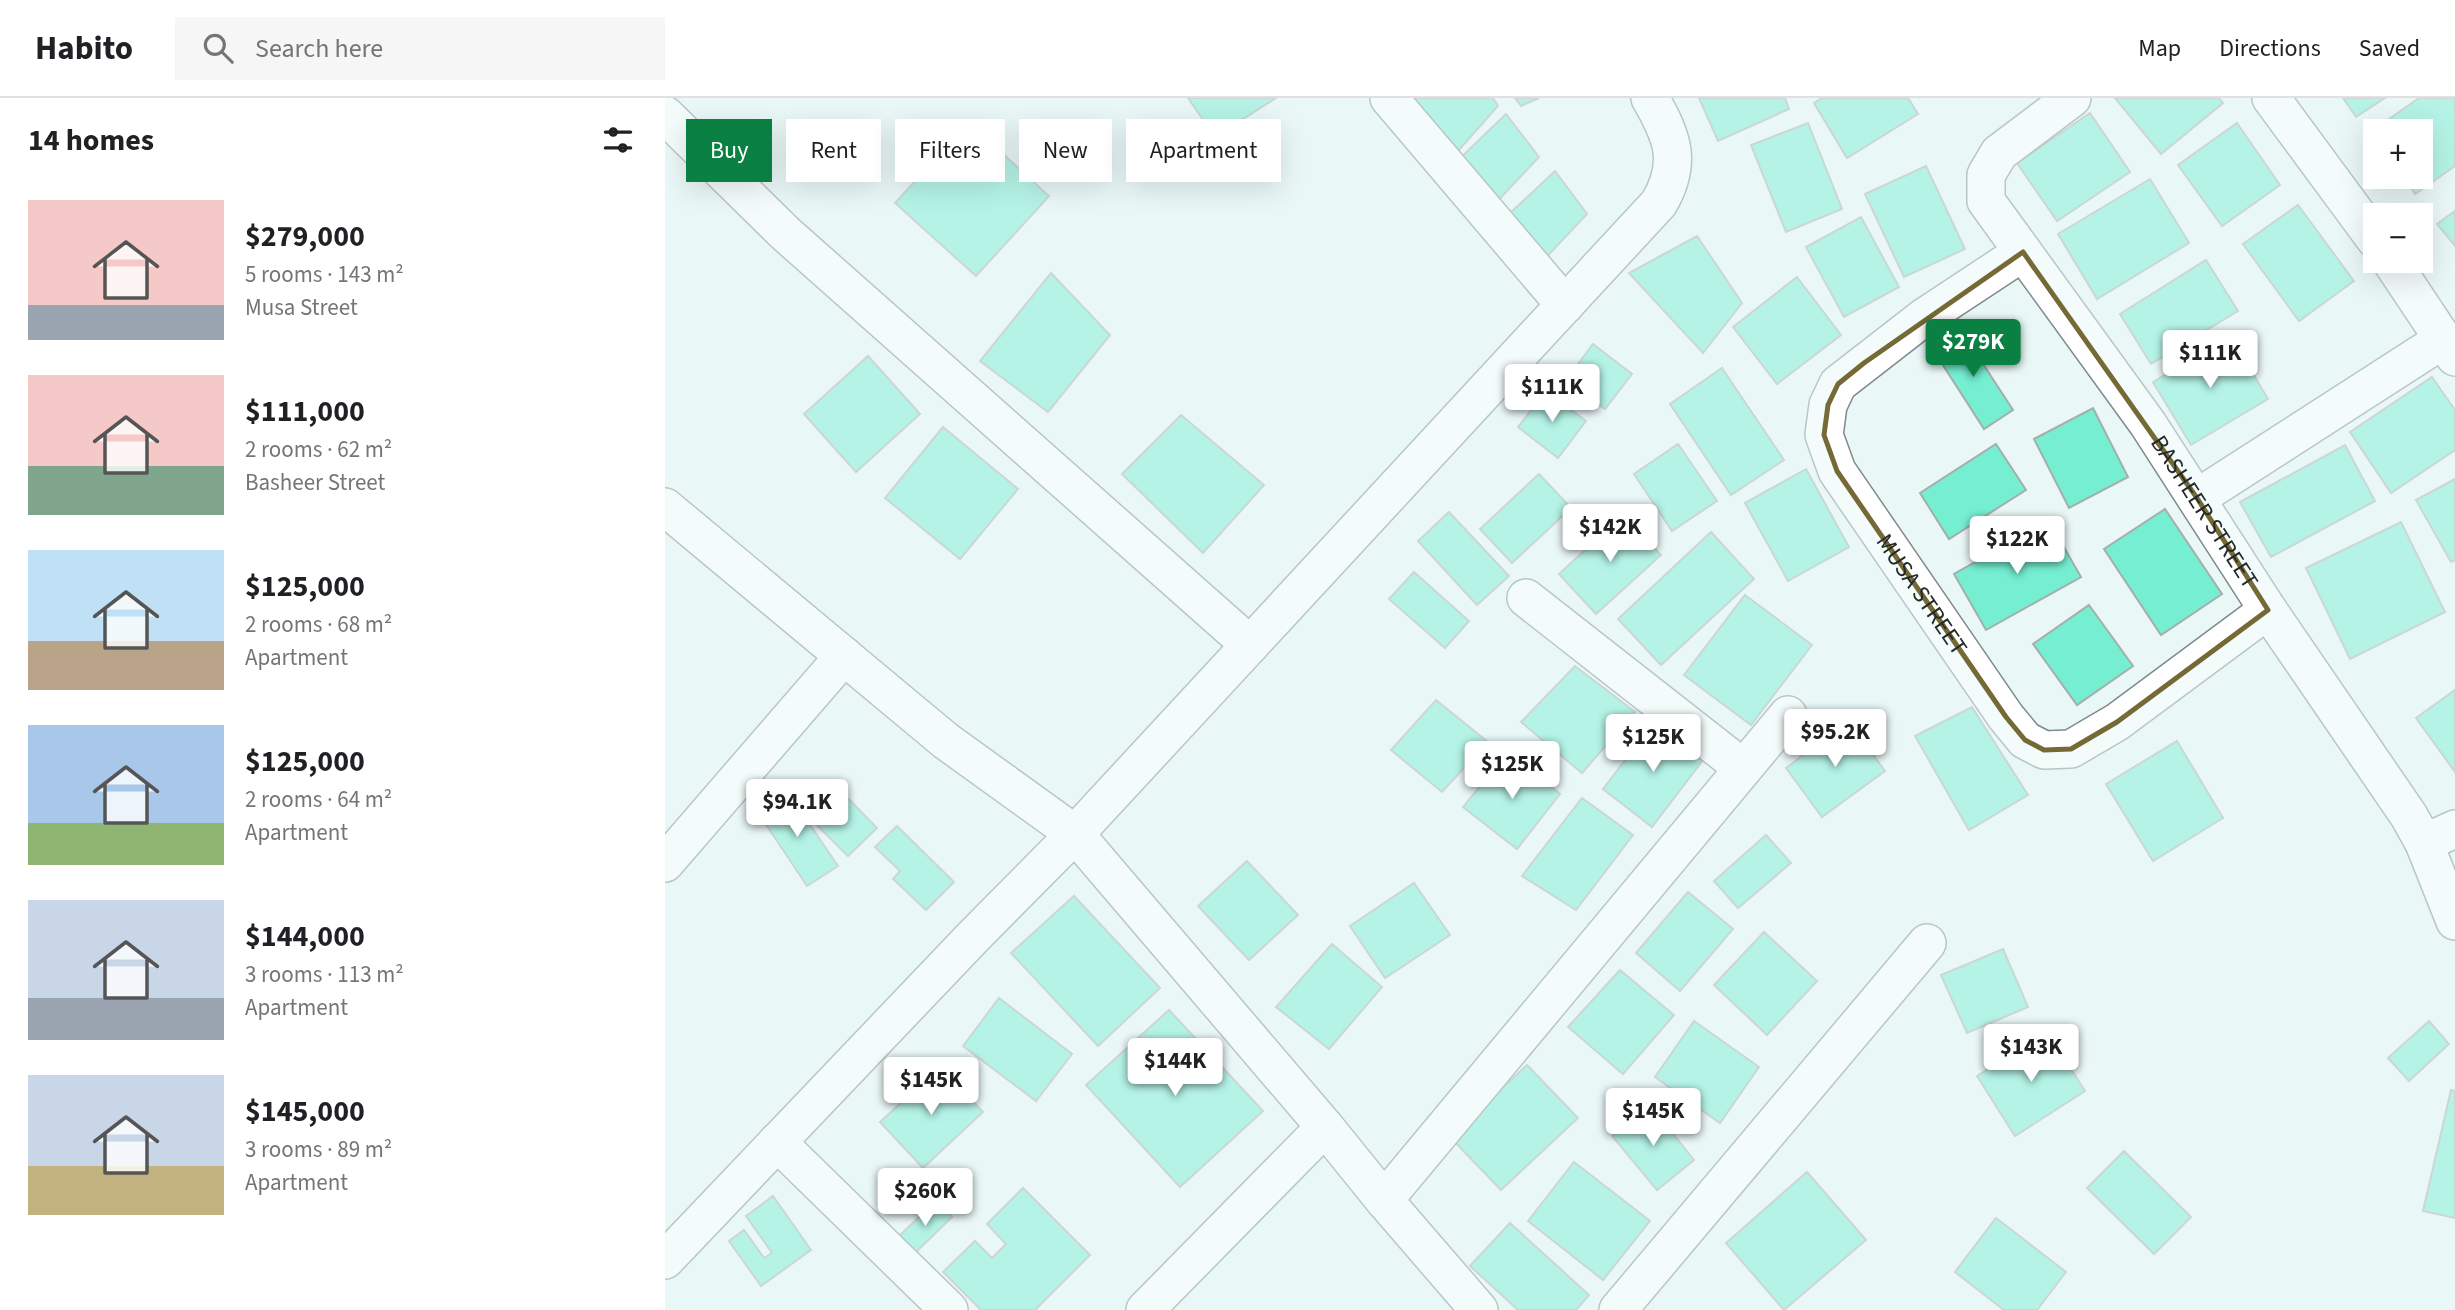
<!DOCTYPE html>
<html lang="en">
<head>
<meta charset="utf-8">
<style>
  :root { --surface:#fff; --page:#f6f6f6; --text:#202124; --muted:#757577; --line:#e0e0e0; --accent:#0b8043 }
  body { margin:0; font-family:"Source Sans 3",sans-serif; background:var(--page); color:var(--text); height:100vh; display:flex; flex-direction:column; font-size:26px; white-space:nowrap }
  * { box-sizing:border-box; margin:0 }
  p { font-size:23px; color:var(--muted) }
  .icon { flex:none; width:38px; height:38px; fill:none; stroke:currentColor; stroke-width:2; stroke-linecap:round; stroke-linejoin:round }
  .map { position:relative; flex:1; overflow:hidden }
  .side { display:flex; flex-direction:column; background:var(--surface); width:665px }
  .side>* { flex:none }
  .guide { position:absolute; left:21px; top:21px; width:665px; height:63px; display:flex; gap:14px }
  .buttons { position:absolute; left:1698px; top:21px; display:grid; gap:14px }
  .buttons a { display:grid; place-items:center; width:70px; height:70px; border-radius:0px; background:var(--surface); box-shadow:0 7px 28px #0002; font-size:35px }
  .price { position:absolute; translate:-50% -60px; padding:0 16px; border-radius:7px; background:#fff; color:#222; font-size:23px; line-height:46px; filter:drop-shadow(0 2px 4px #0008) }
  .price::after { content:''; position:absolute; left:50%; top:42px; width:21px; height:16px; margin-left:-10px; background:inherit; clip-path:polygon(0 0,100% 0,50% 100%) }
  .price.active { background:var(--accent); color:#fff }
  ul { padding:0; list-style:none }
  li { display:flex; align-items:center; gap:21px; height:175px; padding:0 28px }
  li span { display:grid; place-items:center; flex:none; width:196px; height:140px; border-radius:0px; color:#555 }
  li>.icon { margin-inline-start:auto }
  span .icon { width:84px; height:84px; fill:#fffc; stroke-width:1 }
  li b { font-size:30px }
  h2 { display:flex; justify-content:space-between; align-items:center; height:84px; padding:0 28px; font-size:30px }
  .pill { padding:0 24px; border-radius:0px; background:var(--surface); box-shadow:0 7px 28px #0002; font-size:24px; line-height:63px }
  .pill.active { background:var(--accent); color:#fff }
  header { display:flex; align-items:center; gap:42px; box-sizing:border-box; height:98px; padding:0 35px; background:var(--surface); border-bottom:2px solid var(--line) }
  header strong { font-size:33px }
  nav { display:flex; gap:38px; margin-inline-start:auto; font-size:24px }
  .search { width:490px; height:63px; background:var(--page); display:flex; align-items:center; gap:18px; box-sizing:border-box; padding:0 24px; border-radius:0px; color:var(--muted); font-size:26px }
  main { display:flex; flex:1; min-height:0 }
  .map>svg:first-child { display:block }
</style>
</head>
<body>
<header>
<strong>Habito</strong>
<div class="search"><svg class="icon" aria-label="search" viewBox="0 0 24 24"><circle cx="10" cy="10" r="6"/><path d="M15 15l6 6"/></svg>Search here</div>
<nav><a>Map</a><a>Directions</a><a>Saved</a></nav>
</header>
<main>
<section class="side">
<h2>14 homes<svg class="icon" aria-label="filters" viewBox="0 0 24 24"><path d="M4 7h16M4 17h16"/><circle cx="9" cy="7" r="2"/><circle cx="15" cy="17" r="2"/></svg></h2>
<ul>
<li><span style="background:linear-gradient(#f6c9c9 75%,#9aa5b1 0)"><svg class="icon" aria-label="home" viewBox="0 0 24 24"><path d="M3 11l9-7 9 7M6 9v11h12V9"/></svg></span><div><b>$279,000</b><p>5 rooms · 143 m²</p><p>Musa Street</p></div></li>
<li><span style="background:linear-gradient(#f6c9c9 65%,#7fa58c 0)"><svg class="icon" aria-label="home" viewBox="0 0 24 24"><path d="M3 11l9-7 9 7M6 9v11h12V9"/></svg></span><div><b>$111,000</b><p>2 rooms · 62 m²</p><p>Basheer Street</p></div></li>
<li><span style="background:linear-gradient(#bfe0f5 65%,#b9a48a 0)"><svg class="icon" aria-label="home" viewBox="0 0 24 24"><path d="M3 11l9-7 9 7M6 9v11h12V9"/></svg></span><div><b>$125,000</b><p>2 rooms · 68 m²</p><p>Apartment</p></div></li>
<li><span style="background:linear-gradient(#a9c7e8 70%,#8fb573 0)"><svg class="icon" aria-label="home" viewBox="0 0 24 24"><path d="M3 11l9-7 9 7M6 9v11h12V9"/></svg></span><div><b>$125,000</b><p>2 rooms · 64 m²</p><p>Apartment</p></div></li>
<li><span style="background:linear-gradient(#c9d6e8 70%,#9aa5b1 0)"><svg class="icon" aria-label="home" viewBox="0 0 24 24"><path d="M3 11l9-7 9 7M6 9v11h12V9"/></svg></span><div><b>$144,000</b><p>3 rooms · 113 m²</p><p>Apartment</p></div></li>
<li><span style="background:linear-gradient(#c9d6e8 65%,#c2b280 0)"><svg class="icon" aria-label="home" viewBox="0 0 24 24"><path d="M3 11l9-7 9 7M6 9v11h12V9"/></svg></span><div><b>$145,000</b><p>3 rooms · 89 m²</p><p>Apartment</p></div></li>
</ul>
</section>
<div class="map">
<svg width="1790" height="1212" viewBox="0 0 1790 1212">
  <rect width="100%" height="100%" fill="#eaf7f7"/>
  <path fill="#75eed2" stroke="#a4afab" stroke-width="2" d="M523,0H611L550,39Z
    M743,0H828L833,8L785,62Z
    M850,0H874L856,8Z
    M1034,0H1120L1124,11L1053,43Z
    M1157,0H1243L1253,16L1182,60L1149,5Z
    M1450,0H1554L1558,5L1496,56Z
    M1678,0H1720L1691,19Z
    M1754,0H1790V68L1750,96L1739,79H1755V33H1710V38L1707,33Z
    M1425,15L1465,74L1392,123L1352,65Z
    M841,16L874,59L827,109L792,63Z
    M304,25L384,98L311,178L230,105Z
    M1143,25L1177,111L1121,134L1086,47Z
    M1572,25L1615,87L1557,128L1513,67Z
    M1261,68L1300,151L1239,179L1200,96Z
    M890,73L922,116L875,166L841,119Z
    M1485,81L1524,145L1432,201L1393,136Z
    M1633,107L1689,183L1634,223L1578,146Z
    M1790,113V148L1772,126Z
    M1196,119L1234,189L1179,219L1141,149Z
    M1032,138L1077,205L1038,255L964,175Z
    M1541,162L1573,213L1486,266L1455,216Z
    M386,175L445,237L383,314L315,263Z
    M1132,179L1176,237L1112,286L1068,229Z
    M1296,232L1348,312L1319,331L1267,250Z
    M1565,238L1603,301L1526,347L1488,284Z
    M928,246L967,276L940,311L901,282Z
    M203,258L255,316L191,374L139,316Z
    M1057,270L1119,362L1066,397L1005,306Z
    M1767,279L1790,312V352L1726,395L1685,334Z
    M881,293L921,323L893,360L853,329Z
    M1428,310L1463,379L1404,410L1369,341Z
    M516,317L599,387L538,455L457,376Z
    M278,329L353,391L295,461L220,400Z
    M1013,346L1052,403L1007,433L969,376Z
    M1331,346L1361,392L1284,441L1255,395Z
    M1680,347L1710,403L1606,459L1575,404Z
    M1141,371L1184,449L1123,483L1080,405Z
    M874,376L906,410L847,465L815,431Z
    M1790,381V462L1786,464L1751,402Z
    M1500,411L1557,496L1496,537L1439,451Z
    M784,414L844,478L812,507L753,443Z
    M958,417L996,457L931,516L894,476Z
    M1384,423L1416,479L1321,532L1289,476Z
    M1736,424L1780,514L1685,561L1641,470Z
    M1046,434L1089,481L996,567L953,521Z
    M749,474L804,523L780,550L724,501Z
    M1080,497L1147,547L1086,627L1019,577Z
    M1424,507L1468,568L1412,607L1368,546Z
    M910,568L970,614L917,675L856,624Z
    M1790,592V674L1751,620Z
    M771,602L823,644L777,694L726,652Z
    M1307,609L1363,697L1304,732L1250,638Z
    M1183,623L1220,673L1157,719L1121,670Z
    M989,624L1038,662L987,729L938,691Z
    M1512,643L1558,720L1488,763L1441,686Z
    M843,654L895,696L852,751L798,709Z
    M173,690L212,730L183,758L143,718Z
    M122,693L173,768L142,788L92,713Z
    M917,700L968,737L911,812L857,778Z
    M232,728L289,784L261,812L228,781L235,773L210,749Z
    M1101,737L1126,765L1073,810L1049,783Z
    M582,763L633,817L584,862L533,808Z
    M749,785L785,837L720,880L685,828Z
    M1023,794L1068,831L1015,893L971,855Z
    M409,798L495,890L433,948L346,855Z
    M1099,834L1152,883L1102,937L1049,887Z
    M667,846L717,889L664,951L611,909Z
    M1338,851L1363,909L1302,935L1276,877Z
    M955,872L1009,917L958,976L903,929Z
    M334,900L407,956L371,1003L298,948Z
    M504,912L598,1013L515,1089L421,987Z
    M1029,923L1094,969L1055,1025L990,979Z
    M1764,923L1784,946L1744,983L1723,960Z
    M1382,934L1420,993L1350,1038L1312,978Z
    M862,967L913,1020L836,1092L785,1039Z
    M275,969L318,1014L258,1070L215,1024Z
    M1786,992L1790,993V1120L1758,1113Z
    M985,1007L1029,1062L992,1092L947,1038Z
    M1459,1053L1526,1119L1489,1156L1422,1090Z
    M909,1064L985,1123L938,1182L863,1123Z
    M1142,1074L1201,1142L1119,1212L1061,1145Z
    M358,1090L425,1157L370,1212H316L278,1174L310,1143L327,1160L341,1146L322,1126Z
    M108,1098L146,1152L96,1188L64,1143L79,1132L99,1160L107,1155L81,1118Z
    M271,1103L287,1119L249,1156L232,1140Z
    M1331,1120L1401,1174L1372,1212H1339L1290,1174Z
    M845,1125L924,1197L911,1212H853L805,1168Z"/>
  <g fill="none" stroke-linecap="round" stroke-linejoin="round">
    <defs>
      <g id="street">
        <path d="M724,0L900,207"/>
        <path id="s1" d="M1407,0L1334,55L1321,77V103L1483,326L1603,512L1744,718L1759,745L1790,823"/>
        <path d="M1606,0L1710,141"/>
        <path d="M0,17L120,135L585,547"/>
        <path id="s2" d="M1358,154L1258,220L1173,286L1163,307L1159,337L1172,373L1341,619L1360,642L1379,652L1406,651L1452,624L1603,512"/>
        <path d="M1726,163L1790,259"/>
        <path d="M1532,400L1779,241"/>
        <path d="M0,409L281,643L410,736L660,1029L719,1102L814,1212"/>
        <path d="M861,500L1078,670"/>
        <path d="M1759,745L1790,731"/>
        <path d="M0,765L179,558"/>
        <path d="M112,1044L284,1212"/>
        <path d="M719,1102L1123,617"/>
        <path d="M0,1162L308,839L410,736L994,105C1018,64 1007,38 985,0"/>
        <path d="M480,1212L660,1029"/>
        <path d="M953,1212L1262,845"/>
      </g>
    </defs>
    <use href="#street" stroke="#7f8a8a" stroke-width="40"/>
    <use href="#street" stroke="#fff" stroke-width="37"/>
  </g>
  <path d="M0 0H1790V1212H0ZM1358,154L1532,400L1603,512L1452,624L1406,651L1379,652L1360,642L1341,619L1172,373L1159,337L1163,307L1173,286L1199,265Z" fill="#eaf7f7" fill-opacity=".55" fill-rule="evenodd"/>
  <path fill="none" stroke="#756936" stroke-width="5" stroke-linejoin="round" d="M1358,154L1532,400L1603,512L1452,624L1406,651L1379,652L1360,642L1341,619L1172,373L1159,337L1163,307L1173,286L1199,265Z"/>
  <g text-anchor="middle" stroke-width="6" stroke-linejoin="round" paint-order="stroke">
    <g font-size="24" fill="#242929" stroke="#fff">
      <text dy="8" stroke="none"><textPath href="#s1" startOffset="523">BASHEER STREET</textPath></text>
      <text dy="8" stroke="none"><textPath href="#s2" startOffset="469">MUSA STREET</textPath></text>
    </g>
  </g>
</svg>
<div class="buttons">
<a>+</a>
<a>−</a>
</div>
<b class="price active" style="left:1308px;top:281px">$279K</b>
<b class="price" style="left:1545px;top:292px">$111K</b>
<b class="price" style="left:887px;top:326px">$111K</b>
<b class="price" style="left:945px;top:466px">$142K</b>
<b class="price" style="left:1352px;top:478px">$122K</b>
<b class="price" style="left:1170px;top:671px">$95.2K</b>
<b class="price" style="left:988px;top:676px">$125K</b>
<b class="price" style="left:847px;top:703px">$125K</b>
<b class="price" style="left:132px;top:741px">$94.1K</b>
<b class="price" style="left:1366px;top:986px">$143K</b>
<b class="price" style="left:510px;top:1000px">$144K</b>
<b class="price" style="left:266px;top:1019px">$145K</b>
<b class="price" style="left:988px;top:1050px">$145K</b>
<b class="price" style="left:260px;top:1130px">$260K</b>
<div class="guide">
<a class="pill active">Buy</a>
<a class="pill">Rent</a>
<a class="pill">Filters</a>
<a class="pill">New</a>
<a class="pill">Apartment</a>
</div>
</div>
</main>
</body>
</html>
